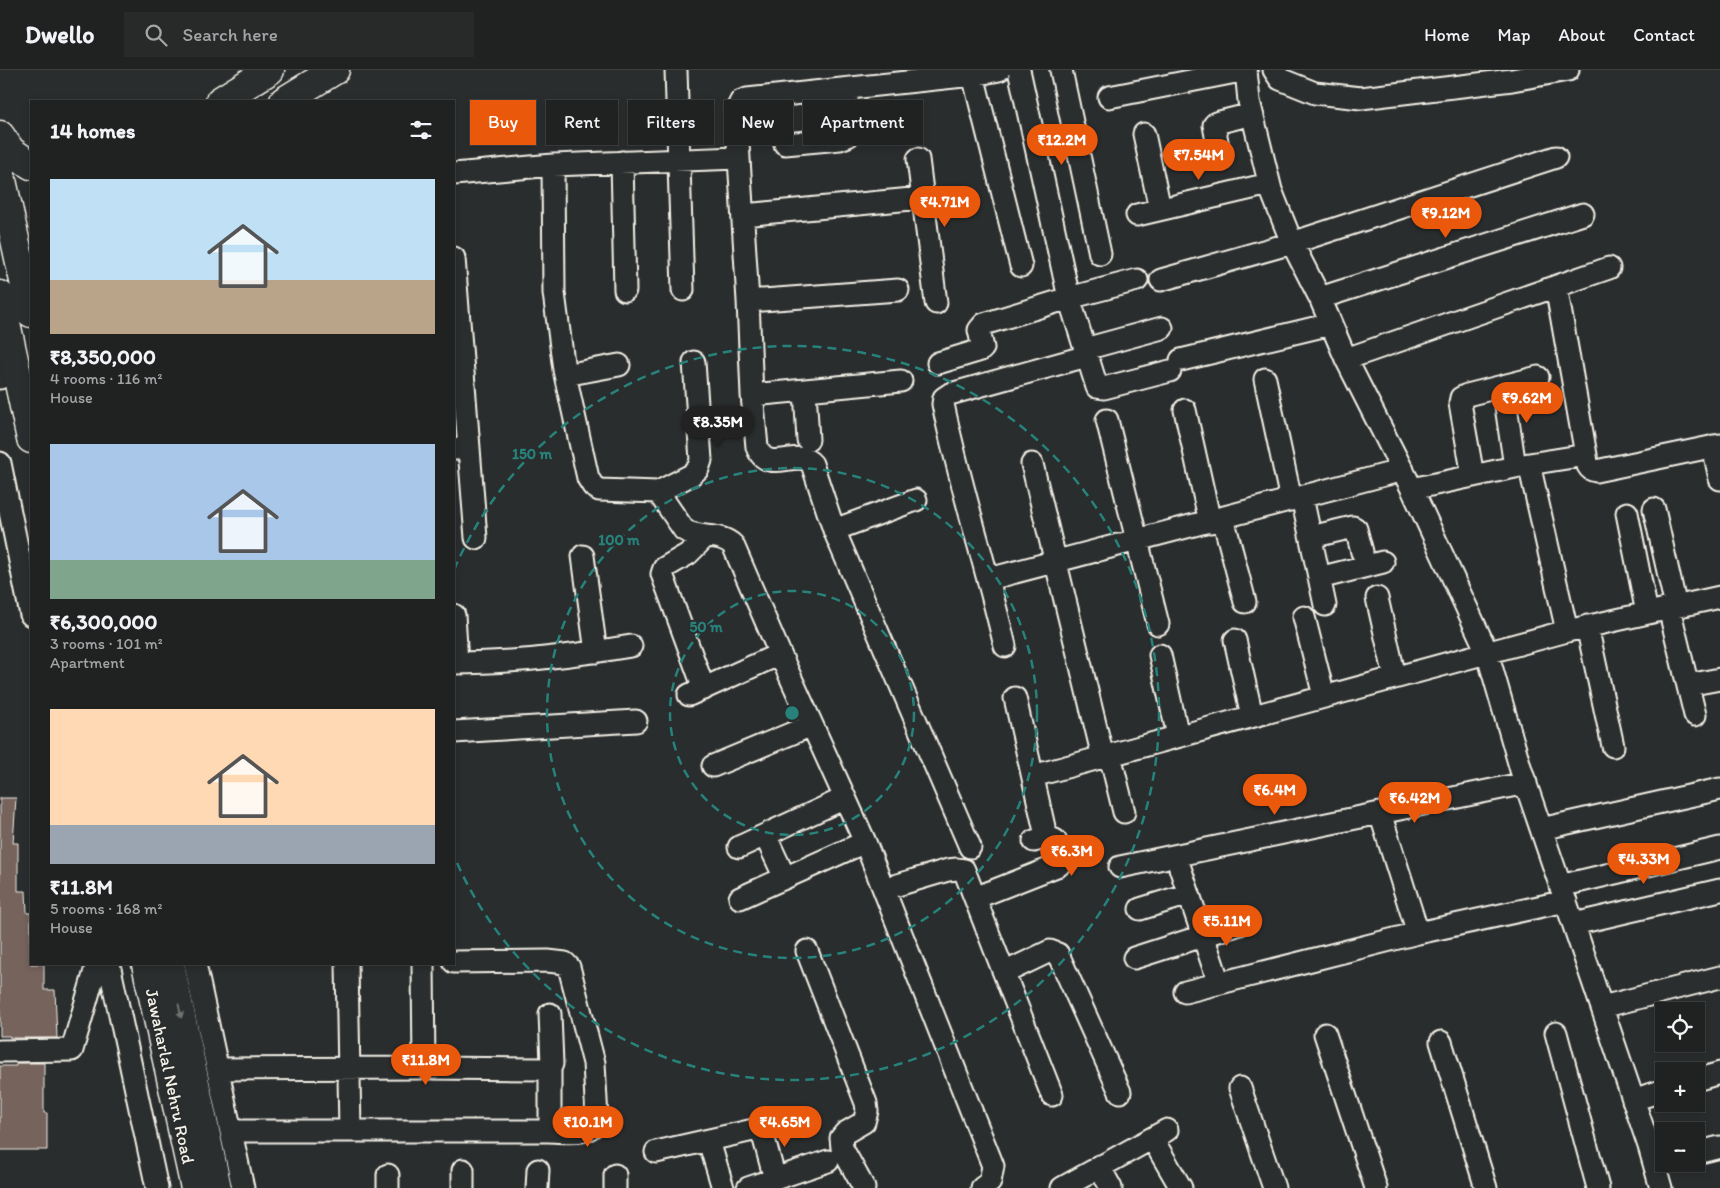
<!DOCTYPE html>
<html lang="en">
<head>
<meta charset="utf-8">
<style>
  :root { --surface:#202222; --page:#282a2a; --text:#f1f3f6; --muted:#a2a4a5; --line:#3d3f40; --accent:#ea580c }
  body { margin:0; font-family:Itim,sans-serif; background:var(--page); color:var(--text); height:100vh; display:flex; flex-direction:column; font-size:19px; white-space:nowrap }
  * { box-sizing:border-box; margin:0 }
  p { font-size:16px; color:var(--muted) }
  .icon { flex:none; width:28px; height:28px; fill:none; stroke:currentColor; stroke-width:2; stroke-linecap:round; stroke-linejoin:round }
  .map { position:relative; flex:1; overflow:hidden }
  .drawer { position:absolute; left:30px; top:30px; width:425px; height:865px; display:flex; flex-direction:column; background:var(--surface); border-radius:0px; box-shadow:0 2px 8px #0003,0 0 0 1px var(--line) }
  .drawer>* { flex:none }
  .top-card { position:absolute; left:470px; top:30px; width:475px; height:45px; display:flex; gap:10px }
  .fabs { position:absolute; left:1655px; top:932px; display:grid; gap:10px }
  .fabs a { display:grid; place-items:center; width:50px; height:50px; border-radius:0px; background:var(--surface); box-shadow:0 2px 8px #0003,0 0 0 1px var(--line); font-size:25px }
  .price { position:absolute; translate:-50% -42px; padding:0 11px; border-radius:18px; background:var(--accent); color:#fff; font-size:16px; line-height:32px; filter:drop-shadow(0 1px 2px #0008) }
  .price::after { content:''; position:absolute; left:50%; top:30px; width:15px; height:11px; margin-left:-8px; background:inherit; clip-path:polygon(0 0,100% 0,50% 100%) }
  .price.current { background:#222; color:#fff }
  ul { padding:0; list-style:none }
  li { display:grid; align-content:center; gap:10px; height:265px; padding:0 20px }
  li span { display:grid; place-items:center; height:155px; border-radius:0px; color:#555 }
  li>.icon { margin-inline-start:auto }
  span .icon { width:90px; height:90px; fill:#fffc; stroke-width:1 }
  li b { font-size:21px }
  h2 { display:flex; justify-content:space-between; align-items:center; height:60px; padding:0 20px; font-size:21px }
  .pill { padding:0 18px; border-radius:0px; background:var(--surface); box-shadow:0 2px 8px #0003,0 0 0 1px var(--line); font-size:18px; line-height:45px }
  .pill.current { background:var(--accent); color:#fff }
  header { display:flex; align-items:center; gap:30px; box-sizing:border-box; height:70px; padding:0 25px; background:var(--surface); border-bottom:1px solid var(--line) }
  header strong { font-size:24px }
  nav { display:flex; gap:28px; margin-inline-start:auto; font-size:18px }
  .search { width:350px; height:45px; background:var(--page); display:flex; align-items:center; gap:12px; box-sizing:border-box; padding:0 18px; border-radius:0px; color:var(--muted); font-size:19px }
  .map>svg:first-child { display:block }
</style>
</head>
<body>
<header>
<strong>Dwello</strong>
<div class="search"><svg class="icon" aria-label="search" viewBox="0 0 24 24"><circle cx="10" cy="10" r="6"/><path d="M15 15l6 6"/></svg>Search here</div>
<nav><a>Home</a><a>Map</a><a>About</a><a>Contact</a></nav>
</header>
<div class="map">
<svg width="1720" height="1118" viewBox="0 0 1720 1118">
  <rect width="100%" height="100%" fill="#2a2d2e"/>
  <filter id="ink" filterUnits="userSpaceOnUse"><feTurbulence type="fractalNoise" baseFrequency=".02" numOctaves="2"/><feDisplacementMap in="SourceGraphic" scale="10" xChannelSelector="R" yChannelSelector="G"/><feConvolveMatrix kernelMatrix="1 2 1 2 8 2 1 2 1" color-interpolation-filters="sRGB"/></filter>
  <g filter="url(#ink)">
    <path fill="#74635b" stroke="#f4f1e8" d="M0,728H16L13,773H18V821H26L27,843H31V894H44V920H55L57,968H10V966H0Z
      M16,993H44V1043H47V1080H0V996H16Z"/>
    <g fill="none" stroke-linecap="round" stroke-linejoin="round">
      <defs>
        <path id="minor" d="M676,0L683,220
          M1019,0L1069,228L1137,210
          M1061,0L1100,184
          M1246,0L1249,31L1271,120L1292,173L1320,228L1346,289L1412,419L1487,582L1521,700L1649,1076L1661,1118
          M1274,0L1280,9L1315,23L1361,28L1512,10L1568,0
          M973,5L1021,196
          M1109,27L1246,0
          M1144,64L1160,139
          M785,74L840,69L848,66L850,62L846,19
          M1218,77L1214,55L1216,53L1252,44
          M738,88L553,95L554,223L564,300L588,408L593,416L599,420L658,422L684,460C700,470 720,462 733,475L780,584L865,772L993,1096L990,1112L982,1118
          M918,89L936,233
          M622,92L625,220
          M454,104L553,95
          M743,145L922,128
          M1137,145L1269,114
          M454,188L469,378L454,379
          M1161,210L1292,173L1556,87
          M1556,216L1586,385C1587,393 1587,400 1596,401L1720,375
          M1320,228L1583,144
          M748,231L898,220
          M1085,279L1162,258
          M1346,289L1609,198
          M1181,290L1331,254
          M938,293L981,280L983,278L979,260L984,254L1069,228L1097,317L1104,318L1170,301
          M565,305L619,295
          M0,308L9,272
          M1265,309L1291,430
          M1503,316L1515,397
          M805,320L808,370
          M752,325L901,311
          M1185,340L1210,452
          M1107,350L1158,554
          M1713,376L1720,409
          M469,378L476,468
          M0,393L31,545
          M1032,394L1103,687
          M1529,394L1567,561
          M1473,406L1460,333L1461,328L1467,325L1538,307
          M1412,419L1529,394L1586,385
          M658,422L691,405L698,399L701,390L694,292
          M1302,427L1325,535
          M1654,439L1676,537
          M1627,443L1647,543
          M1223,448L1245,532
          M834,460L916,430
          M1311,467L1353,457L1356,459L1362,482
          M583,486L596,582
          M1319,508L1383,492
          M989,509L1403,400
          M1377,528L1395,607
          M1669,538L1695,645
          M454,545L457,593
          M1304,547L1324,626
          M1587,556L1613,676
          M1235,570L1252,646
          M1005,576C986,495 960,416 943,334L944,328L950,324L1087,286
          M1160,585L1178,666
          M454,593C513,593 573,586 631,576
          M1688,615L1720,609
          M704,619L662,504L664,498L688,484L706,466
          M689,625L780,584
          M1015,628L1044,757
          M454,662L636,651
          M1110,685L1124,742
          M713,696L812,655
          M1033,706L1567,561L1720,527
          M1541,759L1720,719
          M765,765L785,808
          M739,777L845,728
          M970,777L834,460L812,394C799,377 767,406 757,377L752,325L748,231L736,41L741,31L747,29L973,5L999,0
          M1176,786L1219,913
          M1120,797L1380,743
          M1560,816L1720,778
          M884,819L948,800L957,799L964,800L1004,903L1050,881L1058,884L1120,1022
          M740,828L865,772
          M975,828L1059,795C1063,786 1060,778 1055,770L1047,767L1034,771
          M1140,839L1189,824
          M1574,854L1720,820
          M1418,863L1380,743L1526,713
          M807,881L866,1033L867,1041L864,1052L845,1063L841,1068L842,1078L864,1118
          M1134,888L1240,854
          M109,894L157,1118
          M195,894L243,1118
          M347,894L350,1061
          M423,894L424,998
          M1004,903L1052,1025
          M1185,922L1418,863L1566,831
          M1602,937L1720,907
          M1556,963L1598,1118
          M1325,964L1376,1118
          M1441,972L1486,1118
          M0,981L72,980L97,894
          M218,999L424,998L547,999L550,998L552,994L550,944
          M1696,1010L1720,1003
          M1240,1018L1274,1118
          M1633,1030L1664,1020
          M761,1058L775,1109
          M231,1061H548C563,1061 592,1067 597,1049L594,993L569,897L565,893L548,891L454,892
          M550,1061V998
          M1152,1068L1181,1118
          M709,1071L723,1118
          M656,1082L793,1051
          M1696,1083L1720,1077
          M1099,1096L1111,1118
          M463,1100V1118
          M388,1105V1118
          M537,1118L538,1100
          M615,1118V1105
          M748,1118L828,1091
          M1062,1118L1167,1060"/>
        <path id="major" d="M220,31L270,0
          M284,31L335,0
          M0,65L11,81L31,95
          M0,101L31,243
          M0,225L31,369
          M146,894L195,1118
          M170,894L217,1118"/>
      </defs>
      <use href="#minor" stroke="#f4f1e8" stroke-width="25"/>
      <use href="#major" stroke="#f4f1e8" stroke-width="31"/>
      <use href="#minor" stroke="#2a2d2e" stroke-width="21"/>
      <use href="#major" stroke="#2a2d2e" stroke-width="28"/>
    </g>
    <defs><path id="oneway-solid" d="M-6-.8H1V-3.2L6.5 0L1 3.2V.8H-6Z" transform="scale(1.25)"/></defs>
    <use fill="#71726f" href="#oneway-solid" transform="translate(180 941) rotate(78)"/>
  </g>
  <g fill="none" stroke="#26827a" stroke-width="2.5" stroke-dasharray="9 6">
    <circle cx="792" cy="643" r="122"/>
    <circle cx="792" cy="643" r="245"/>
    <path d="M454 500A367 367 0 1 1 454 786"/>
  </g>
  <g text-anchor="middle" stroke-width="4" stroke-linejoin="round" paint-order="stroke">
    <g font-size="18" fill="#f4f1e8" stroke="#2a2d2e">
      <text transform="translate(170 1006) rotate(78)" y="6">Jawaharlal Nehru Road</text>
    </g>
  </g>
  <circle cx="792" cy="643" r="8" fill="#26827a" stroke="#2a2d2e" stroke-width="2.5"/>
  <g font-size="15" text-anchor="middle" font-weight="bold" fill="#26827a" stroke="#2a2d2e" stroke-width="4" stroke-linejoin="round" paint-order="stroke">
    <text x="532" y="389">150 m</text>
    <text x="619" y="475">100 m</text>
    <text x="706" y="562">50 m</text>
  </g>
</svg>
<div class="fabs">
<a><svg class="icon" aria-label="locate" viewBox="0 0 24 24"><circle cx="12" cy="12" r="6"/><path d="M12 2v4M12 18v4M2 12h4M18 12h4"/></svg></a>
<a>+</a>
<a>−</a>
</div>
<b class="price" style="left:1062px;top:96px">₹12.2M</b>
<b class="price" style="left:1199px;top:111px">₹7.54M</b>
<b class="price" style="left:945px;top:158px">₹4.71M</b>
<b class="price" style="left:1446px;top:169px">₹9.12M</b>
<b class="price" style="left:1527px;top:354px">₹9.62M</b>
<b class="price current" style="left:718px;top:378px">₹8.35M</b>
<b class="price" style="left:1275px;top:746px">₹6.4M</b>
<b class="price" style="left:1415px;top:754px">₹6.42M</b>
<b class="price" style="left:1072px;top:807px">₹6.3M</b>
<b class="price" style="left:1644px;top:815px">₹4.33M</b>
<b class="price" style="left:1227px;top:877px">₹5.11M</b>
<b class="price" style="left:426px;top:1016px">₹11.8M</b>
<b class="price" style="left:588px;top:1078px">₹10.1M</b>
<b class="price" style="left:785px;top:1078px">₹4.65M</b>
<div class="top-card">
<a class="pill current">Buy</a>
<a class="pill">Rent</a>
<a class="pill">Filters</a>
<a class="pill">New</a>
<a class="pill">Apartment</a>
</div>
<section class="drawer">
<h2>14 homes<svg class="icon" aria-label="filters" viewBox="0 0 24 24"><path d="M4 7h16M4 17h16"/><circle cx="9" cy="7" r="2"/><circle cx="15" cy="17" r="2"/></svg></h2>
<ul>
<li><span style="background:linear-gradient(#bfe0f5 65%,#b9a48a 0)"><svg class="icon" aria-label="home" viewBox="0 0 24 24"><path d="M3 11l9-7 9 7M6 9v11h12V9"/></svg></span><div><b>₹8,350,000</b><p>4 rooms · 116 m²</p><p>House</p></div></li>
<li><span style="background:linear-gradient(#a9c7e8 75%,#7fa58c 0)"><svg class="icon" aria-label="home" viewBox="0 0 24 24"><path d="M3 11l9-7 9 7M6 9v11h12V9"/></svg></span><div><b>₹6,300,000</b><p>3 rooms · 101 m²</p><p>Apartment</p></div></li>
<li><span style="background:linear-gradient(#ffd9b3 75%,#9aa5b1 0)"><svg class="icon" aria-label="home" viewBox="0 0 24 24"><path d="M3 11l9-7 9 7M6 9v11h12V9"/></svg></span><div><b>₹11.8M</b><p>5 rooms · 168 m²</p><p>House</p></div></li>
</ul>
</section>
</div>
</body>
</html>
